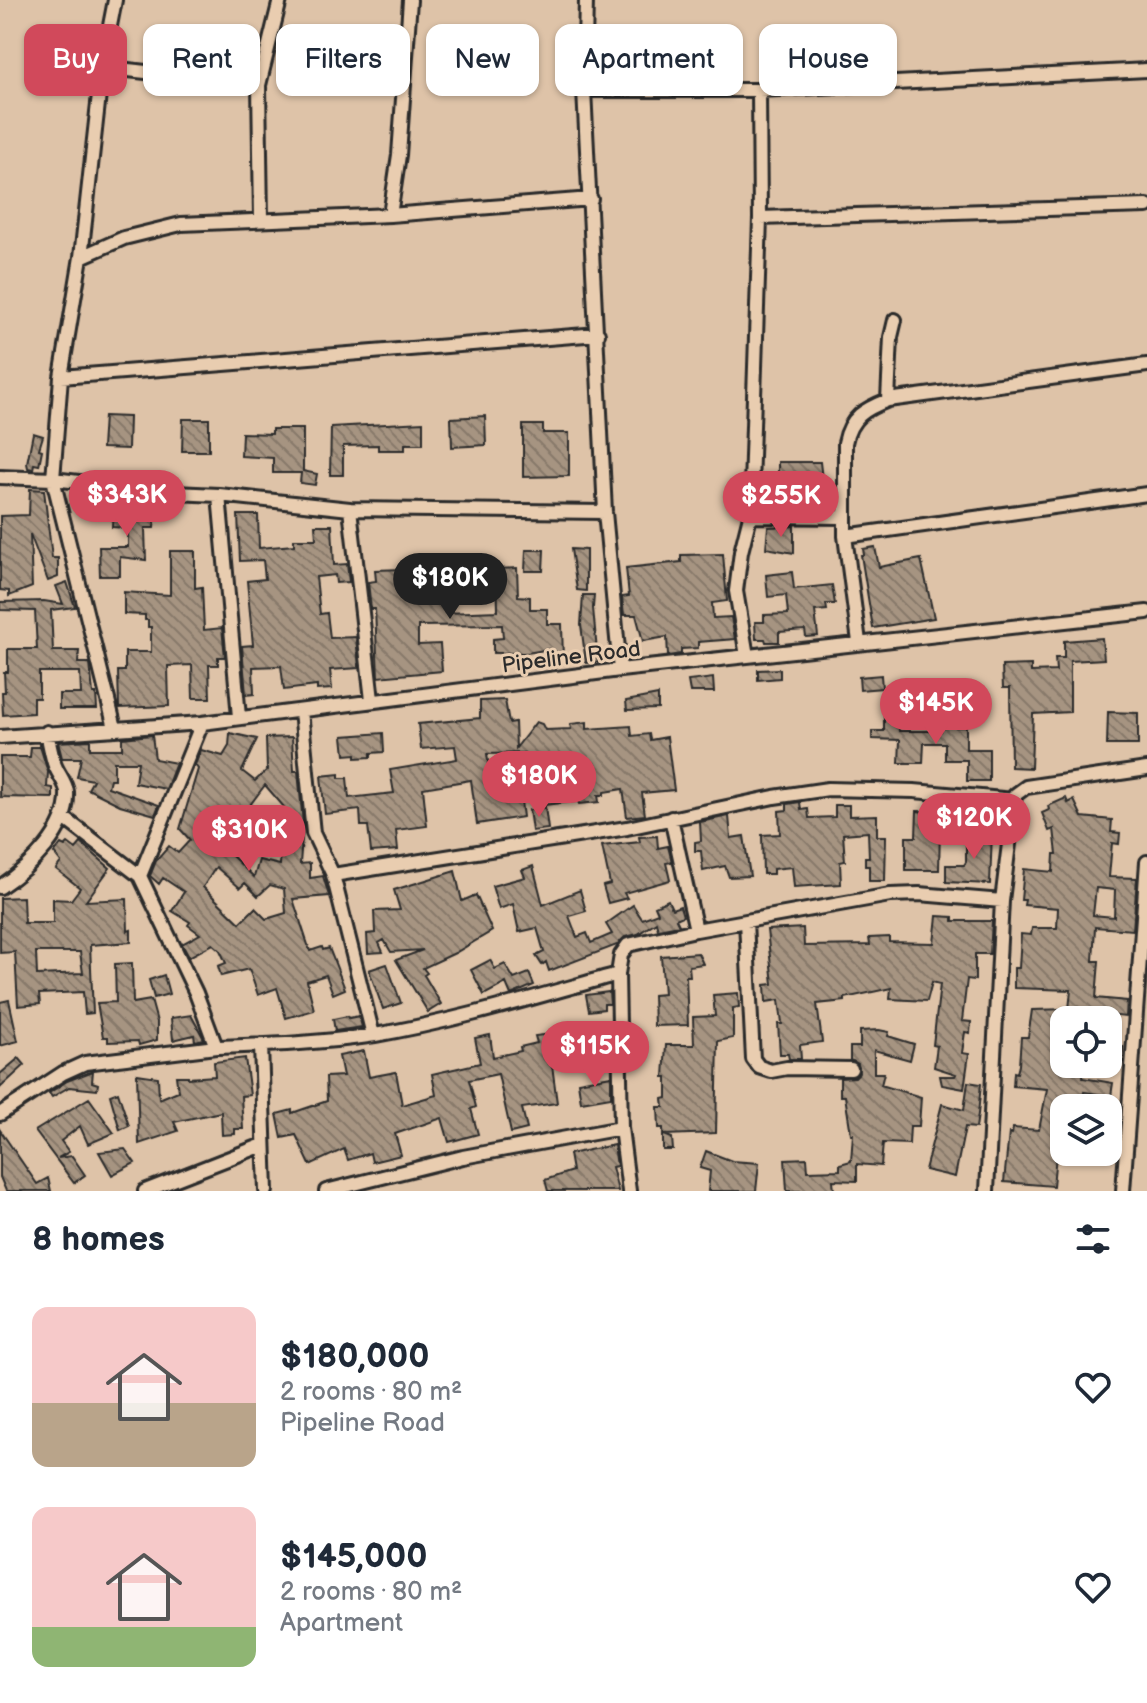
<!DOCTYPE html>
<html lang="en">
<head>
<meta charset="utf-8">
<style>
  :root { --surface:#fff; --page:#f2f2f3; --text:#1f2937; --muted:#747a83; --accent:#d1495b }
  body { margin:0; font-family:"Balsamiq Sans",sans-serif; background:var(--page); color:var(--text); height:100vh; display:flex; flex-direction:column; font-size:30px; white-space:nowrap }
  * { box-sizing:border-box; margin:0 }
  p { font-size:26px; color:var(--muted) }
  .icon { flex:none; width:44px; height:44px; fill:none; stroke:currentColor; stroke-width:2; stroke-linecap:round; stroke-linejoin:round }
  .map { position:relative; height:1191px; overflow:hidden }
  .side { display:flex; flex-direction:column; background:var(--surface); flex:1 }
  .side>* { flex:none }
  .banner { position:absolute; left:24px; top:24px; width:1100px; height:72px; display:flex; gap:16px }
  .controls { position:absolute; left:1050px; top:1006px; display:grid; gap:16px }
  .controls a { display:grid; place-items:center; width:72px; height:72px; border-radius:16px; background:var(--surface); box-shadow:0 2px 6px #0004; font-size:40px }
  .price { position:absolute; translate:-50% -68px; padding:0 18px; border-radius:28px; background:var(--accent); color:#fff; font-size:26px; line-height:52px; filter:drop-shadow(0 2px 4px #0008) }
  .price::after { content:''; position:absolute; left:50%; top:48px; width:24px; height:18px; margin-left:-12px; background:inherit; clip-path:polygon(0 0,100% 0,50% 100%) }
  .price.selected { background:#222; color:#fff }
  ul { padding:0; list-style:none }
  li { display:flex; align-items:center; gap:24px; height:200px; padding:0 32px }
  li span { display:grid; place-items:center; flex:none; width:224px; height:160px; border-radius:16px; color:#555 }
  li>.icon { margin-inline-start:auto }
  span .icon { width:96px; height:96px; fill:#fffc; stroke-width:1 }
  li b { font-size:34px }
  h2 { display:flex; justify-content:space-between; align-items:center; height:96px; padding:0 32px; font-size:34px }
  .pill { padding:0 28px; border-radius:16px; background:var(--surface); box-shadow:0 2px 6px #0004; font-size:28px; line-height:72px }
  .pill.selected { background:var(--accent); color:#fff }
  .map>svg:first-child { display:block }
</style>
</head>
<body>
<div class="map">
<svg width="1147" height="1191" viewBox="0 0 1147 1191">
  <defs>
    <pattern id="building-back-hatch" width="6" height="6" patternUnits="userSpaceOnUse" patternTransform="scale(2)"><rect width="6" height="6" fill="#a69481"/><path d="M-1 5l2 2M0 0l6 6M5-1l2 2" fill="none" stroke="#87796a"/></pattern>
  </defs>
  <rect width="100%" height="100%" fill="#dec3a8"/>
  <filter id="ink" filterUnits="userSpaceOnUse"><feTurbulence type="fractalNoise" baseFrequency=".0125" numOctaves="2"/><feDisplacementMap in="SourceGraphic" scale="16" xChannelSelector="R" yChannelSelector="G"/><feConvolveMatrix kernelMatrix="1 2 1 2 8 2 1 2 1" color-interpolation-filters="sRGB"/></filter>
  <g filter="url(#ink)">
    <path fill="url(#building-back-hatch)" stroke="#2b2b2b" stroke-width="2" fill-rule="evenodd" d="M104,416L129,417L128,449L102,448Z
      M485,416L486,445L452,447L451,418Z
      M183,419H209V451H182Z
      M423,422V444H405V450H378V445L343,446V475H330L331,427Z
      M523,425H543V433H569V476L523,477Z
      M272,429H303V471L317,474L315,485L300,483L301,473H273V458L241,456L242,433L272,434Z
      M33,433L43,436L39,449L42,450L39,465L34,464L33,469L28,468L27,463Z
      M778,462H820L823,488H802V495H786V488H778Z
      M30,489L44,490L52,558H58V577L48,581L30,534L32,587L9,596V591L0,590V516L29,515Z
      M113,506L156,507L154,528H145L146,560L120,557V576H100L99,547H128V528L112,527Z
      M238,515H258L259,548L294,545V539H316L315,525H332L334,565L347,564L349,582L336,583L335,575L316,577L320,614L327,613L330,638L356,637L359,668L330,670L332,689L317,690V686L284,690L281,666L253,667L254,694L246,695L242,646L253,645L247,581L265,579L263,560L240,561Z
      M794,526V553L766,548L768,527Z
      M875,547L879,567L921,559L934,618L873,628L861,555H864L863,549Z
      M571,549L586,550V591L577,590Z
      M526,550H544L543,571H525Z
      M170,551H195V588L202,587L204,630L222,628L225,657H218V665H209L210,698H193L192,665L168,666L169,706L119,708L118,671H125V652H151V627H148V620H145V615L124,614V592L170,595Z
      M723,554L727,601L712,603L713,618L731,617L735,639L698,642V648L681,649V654L668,656L667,637L643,641L636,615H624L622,597L629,596L626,568L681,562V555Z
      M517,568L518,596L530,597V609H547V624H562L563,660H550V649L527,653H493V639L503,638L502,625L418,626V645L440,644L442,671L378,677L375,609H371L368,582L376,581L375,570L404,569V573L442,571L445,613L498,611L497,569Z
      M792,572L794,589L832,585L835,604H826L827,610L815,611L818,636L806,637L805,630L779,632V642H766L765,639H756L755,622H764V615L788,614L786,595L768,597L766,575Z
      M67,582L75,607L51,610L53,651H79L78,663H90L93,694H96L97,709H59V694H81L80,672H39V698H33V713L3,715L2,692H5L4,672H8V649H37L35,611L0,610V602L44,601L63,604L56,586Z
      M583,595H594L593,608L598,662L586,663L581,625Z
      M1102,638L1104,659L1070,661V712L1033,714L1031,768L1011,767L1010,688H1003L1002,666L1031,665V672L1056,671L1055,658H1064V641Z
      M780,669V678L758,680V670Z
      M881,675L882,688L860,690L859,677Z
      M713,678L714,692H690L688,681Z
      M658,695V709L627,710L626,701Z
      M505,700L509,723L515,722L516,748L536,722L542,724L545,730L571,729L570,724L587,722V729L631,726L632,736L649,734L650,740L667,737L674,790L642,793L645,815L627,817L623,789L604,792V795H598L599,802L579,804L578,801L545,805L542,775L581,769L580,756L524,759V753L487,754L491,782L518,778L523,817L477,824L471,780L423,788L427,826L396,830L398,850L371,852L368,826H361L360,810L325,814L321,776L339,774V778H347L349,798L394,793L390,770L457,759L455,746L421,749L418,724L480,718V701Z
      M1108,712L1138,713V745H1107Z
      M884,714L900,715L899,731H941V727H966V749H989V781H967V760H945V743H924L923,763H899L900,740L872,739V731H884Z
      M230,733L257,739L242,771L255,781L267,770L266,738L292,737L294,771H298L303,824L300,864L310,863V878L323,876L329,896L293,899L310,951L322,947L323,950L329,948L345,989L333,994L326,975L307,981L314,1010L286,1018L277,988L258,995L249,969L221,976L218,966L226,963L220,950L213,944L189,957L182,944L200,934L188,925L190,922L172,911L184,892L163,878L159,884L150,876L156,861L169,846L178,853L190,840L180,829L198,769L195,765L201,750L223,756L229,746ZM265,785L284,807L268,824L250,805ZM258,828L281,848L280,865L259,860L254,877L229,853ZM216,867L240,888L245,883L258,896L270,885L284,889L286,913L266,919L255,908L240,923L203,887Z
      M383,733L384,752L371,753V757L356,758V754L345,755L343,736Z
      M152,735L155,759L176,763L166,789L135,783L138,762H114V779H110L108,787L159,805L155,815L120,805L88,789L93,780L77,777L81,758H62L58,742L90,740V749H122V738Z
      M39,743L48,772L47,787L53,788V798L0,797V757H30L31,747H39Z
      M1066,798L1068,803L1074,800L1082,817L1112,820L1111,832L1120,833L1119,844L1112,843L1109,877L1137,878L1133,930L1095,927L1093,961H1099L1096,998L1127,1001L1126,1017L1098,1014V1020H1058L1059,1061L1064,1062V1065L1084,1067L1083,1078L1113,1083L1111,1096L1084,1092L1081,1108H1064V1156L1056,1155L1053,1186L1004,1182L1009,1133L1012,1134L1013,1128L1039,1130L1047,1089L1013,1086L1014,1072L1017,1073L1019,1065L1021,1037H1028L1032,1010L1069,1009L1071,990L1014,988V968H1019L1021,934L1031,935L1032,928H1057L1058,908L1024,905L1025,900H1021L1024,869L1053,872L1054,854H1057L1054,829L1049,831L1042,813L1049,810L1048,806ZM1096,888L1115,890L1114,917L1093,915Z
      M800,802L801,810L808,809L809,818L835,817V805H849V816L877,815V836H886L885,881H869V866H865V857H869L868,832L843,834L845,861L840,862L841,884L794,887L792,867L773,869V874H763L762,835L780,834L779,811L787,810V804Z
      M545,807L548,829L532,831L529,810Z
      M917,811L949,812V831L940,830L939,870H906V837H916Z
      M729,816L731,838L744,836L750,876L729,877L725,866L703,871L701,851H695V842L701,841L700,822Z
      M966,833H992L990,884L946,882V865H964L966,862Z
      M657,836L658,848L668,846L672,862L666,863L670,880L624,893L627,898L608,903L603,886L610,884L602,846L640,842L639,837Z
      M68,843L76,849L81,843L110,868L86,901L127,899L128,931L131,930V942L90,945L93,1013L85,1014L83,992L39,994L40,1004L18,1006L15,952L0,953V898L23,897L24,923H53V899L71,900L80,888L56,869L61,862L54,853L61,844L65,846ZM36,952H80L83,973L37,975Z
      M533,866L543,905L580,890L586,911L569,916L577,937L587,933L591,943L612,934L606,924L633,905L642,919L658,913L655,906L668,900L672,909L680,906L683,916L676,919L679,925L658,929L656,922L638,934L625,937L617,945L549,971L546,962L542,965L536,956L544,952L537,928L519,932L513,904L499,909L492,886L525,877L522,870Z
      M455,871L462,901L476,895L492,931L455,953L423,968L427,973L424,975L441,1004L428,1012L396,960L423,950L391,952L384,940L379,943L383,952L368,953L367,934L375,933L374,911L400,910L394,890Z
      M937,916L953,917V921H992L990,954H975V980L967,979L962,1021L971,1022L970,1033L965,1032L962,1053L969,1054L964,1089L942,1085L940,1076H955L956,1074L934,1067L937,1046L933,1045L940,984L932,982L927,1001L890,999L891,988L845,998V1001L817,1004L822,1042L800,1045L801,1059H789L788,1054H780L778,1024H782L779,1000L766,1002L765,985L773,984L767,930L803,928L804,946L870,945L869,938L889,937V942L934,943Z
      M698,953L703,964L689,966L690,976H686L688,1025L654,1026L653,995L664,994L661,956Z
      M490,960L495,969L505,964L514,979L529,973L534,985L511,995L506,983L484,995L471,970Z
      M132,963L133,1003L151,1000L157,1022V1040L139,1045L138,1041L108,1042V1037H103L97,1003L116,1002L115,964Z
      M387,964L401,1003L383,1009L369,970Z
      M164,975L169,994L154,998L149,980Z
      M609,992L610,1004H604V1009L589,1011L586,995Z
      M738,993L739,1007L733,1008V1038L718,1041L716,1133L664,1135L672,1138L673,1150H663V1128H659L658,1107H664L663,1099L667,1098V1077H664L666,1045H694L693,1017L715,1016L713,995Z
      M9,1000L18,1041L0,1046V1002Z
      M191,1015L204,1039L195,1041L194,1035L173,1040L171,1018Z
      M348,1016L349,1018L359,1016L362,1027L335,1031L333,1019Z
      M608,1027L611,1055L569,1060L552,1065L557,1103L522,1108L527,1129L511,1133L498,1074L469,1080L476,1107L471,1109L478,1134L449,1142L442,1118L395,1134L401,1155L372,1162L370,1153L348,1160L344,1149L310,1165L296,1135L282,1138L277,1114L292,1110V1113L327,1101L326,1077L343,1076L339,1056L364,1051L369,1077L396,1072L402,1105L436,1095L432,1074L480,1063L475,1038L490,1035L493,1057L521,1051L520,1047L537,1043L535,1036Z
      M879,1030L889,1032L888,1036L914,1044L910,1060L874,1050V1073H884L881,1085L921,1097L919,1126H910L909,1144L883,1143L881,1166L857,1164V1181L833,1180L834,1191H787L785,1159L807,1158L808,1171L840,1170V1164L851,1161L853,1134H851L845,1096H840V1078L855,1077L859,1073L858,1064L850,1060V1047H860V1031Z
      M1108,1047H1123L1122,1064L1108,1063Z
      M19,1058L25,1065L0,1088V1074Z
      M245,1058L250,1095L241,1096L243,1129H235V1134L222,1135L221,1112L174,1122L178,1131L139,1144L137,1074L158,1077L159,1099L178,1091L176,1076H188V1078L215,1076L214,1062Z
      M93,1071L92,1082L98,1084L97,1090L69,1087L52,1097L49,1093L67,1081Z
      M611,1076V1097L581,1102L578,1082Z
      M968,1082L981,1084L978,1114L976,1128L965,1127L955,1177L925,1170L942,1104L964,1110Z
      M118,1092L129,1126L120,1130L110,1095Z
      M89,1098L114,1133L88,1144L80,1126L61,1141L69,1152L58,1158L72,1156L85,1175L74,1183L35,1131Z
      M0,1130L37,1184L48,1178L51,1191H6L0,1177Z
      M614,1145L617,1166L612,1167L618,1191H548L545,1180L572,1171L569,1154Z
      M125,1149L135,1163L112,1175L99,1152Z
      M706,1151L732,1161L759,1163L756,1191H708L710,1171L700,1168Z"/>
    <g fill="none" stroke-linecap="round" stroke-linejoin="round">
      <defs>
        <path id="minor" d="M586,0L584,90L605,512L620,670
          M102,67L259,85
          M584,90H759L1147,70
          M390,215L399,155L410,0
          M760,218L1147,206
          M261,219L259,85L280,0
          M81,257L124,238L181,224L390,215L591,199
          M61,377L598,334
          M888,400L891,337L895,320
          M0,477L53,479L174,493L219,495L350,509
          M219,495L239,717
          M750,516L844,517
          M845,536L1147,494
          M859,642L845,536V443C850,417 865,409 888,400L1147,365
          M747,656L736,591L741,552L750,516L760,218L759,90
          M372,700L350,509L605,512
          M301,711L313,833L333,875L373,1035
          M202,723L140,876L196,993L216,1047C268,1045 323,1043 375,1035C457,1021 538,996 618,974
          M115,728L53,479L61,377L81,257L102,67L115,0
          M0,737L202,723L620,670L1147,612
          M64,818L140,876
          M671,818L696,930
          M333,875L627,828L774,797L828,789L914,791L1014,800
          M0,887C30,867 69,831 67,792C66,782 57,773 54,763C51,753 49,742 47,732
          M746,921L753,1059L759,1067L771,1071L787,1068L851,1069
          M261,1045L266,1191
          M0,1114L63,1073L85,1063L216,1047
          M145,1191L263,1145
          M326,1191L463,1157L621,1128
          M629,1191L621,1128L618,974L621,955L628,945L696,930L890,895L919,894L1002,901
          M987,1191L1002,901L1015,795L1026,787L1147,769
          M1123,1191L1147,862"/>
      </defs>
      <use href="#minor" stroke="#2b2b2b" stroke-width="18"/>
      <use href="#minor" stroke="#e9cdb0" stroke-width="12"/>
    </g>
  </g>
  <g text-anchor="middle" stroke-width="6" stroke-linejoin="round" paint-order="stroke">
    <g font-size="22" fill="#2b2b2b" stroke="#e9cdb0">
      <text transform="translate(571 656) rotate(-7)" y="8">Pipeline Road</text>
    </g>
  </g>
</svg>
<div class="controls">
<a><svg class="icon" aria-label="locate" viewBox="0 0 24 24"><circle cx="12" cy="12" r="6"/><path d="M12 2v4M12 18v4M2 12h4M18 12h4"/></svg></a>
<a><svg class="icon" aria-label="layers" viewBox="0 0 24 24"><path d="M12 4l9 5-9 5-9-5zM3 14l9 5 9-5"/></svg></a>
</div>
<b class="price" style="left:127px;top:538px">$343K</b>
<b class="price" style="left:781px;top:539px">$255K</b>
<b class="price selected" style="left:450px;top:621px">$180K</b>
<b class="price" style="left:936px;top:746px">$145K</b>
<b class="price" style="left:539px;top:819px">$180K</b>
<b class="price" style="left:974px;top:861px">$120K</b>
<b class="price" style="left:249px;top:873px">$310K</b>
<b class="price" style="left:595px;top:1089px">$115K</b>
<div class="banner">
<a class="pill selected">Buy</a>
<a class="pill">Rent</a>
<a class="pill">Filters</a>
<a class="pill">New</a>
<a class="pill">Apartment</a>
<a class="pill">House</a>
</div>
</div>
<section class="side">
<h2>8 homes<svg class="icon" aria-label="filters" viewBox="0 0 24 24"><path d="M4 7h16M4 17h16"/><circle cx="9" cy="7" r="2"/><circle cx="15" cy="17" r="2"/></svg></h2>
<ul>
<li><span style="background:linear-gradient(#f6c9c9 60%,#b9a48a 0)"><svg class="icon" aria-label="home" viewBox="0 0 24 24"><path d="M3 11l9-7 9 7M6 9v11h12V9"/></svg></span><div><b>$180,000</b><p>2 rooms · 80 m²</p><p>Pipeline Road</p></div><svg class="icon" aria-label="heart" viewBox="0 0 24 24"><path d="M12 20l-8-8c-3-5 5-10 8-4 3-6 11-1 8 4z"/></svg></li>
<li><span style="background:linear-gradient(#f6c9c9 75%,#8fb573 0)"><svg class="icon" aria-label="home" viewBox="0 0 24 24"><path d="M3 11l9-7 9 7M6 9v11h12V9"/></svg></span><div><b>$145,000</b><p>2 rooms · 80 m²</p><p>Apartment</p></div><svg class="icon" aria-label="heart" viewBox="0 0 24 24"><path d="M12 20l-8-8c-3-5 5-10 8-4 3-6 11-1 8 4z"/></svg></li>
</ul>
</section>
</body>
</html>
